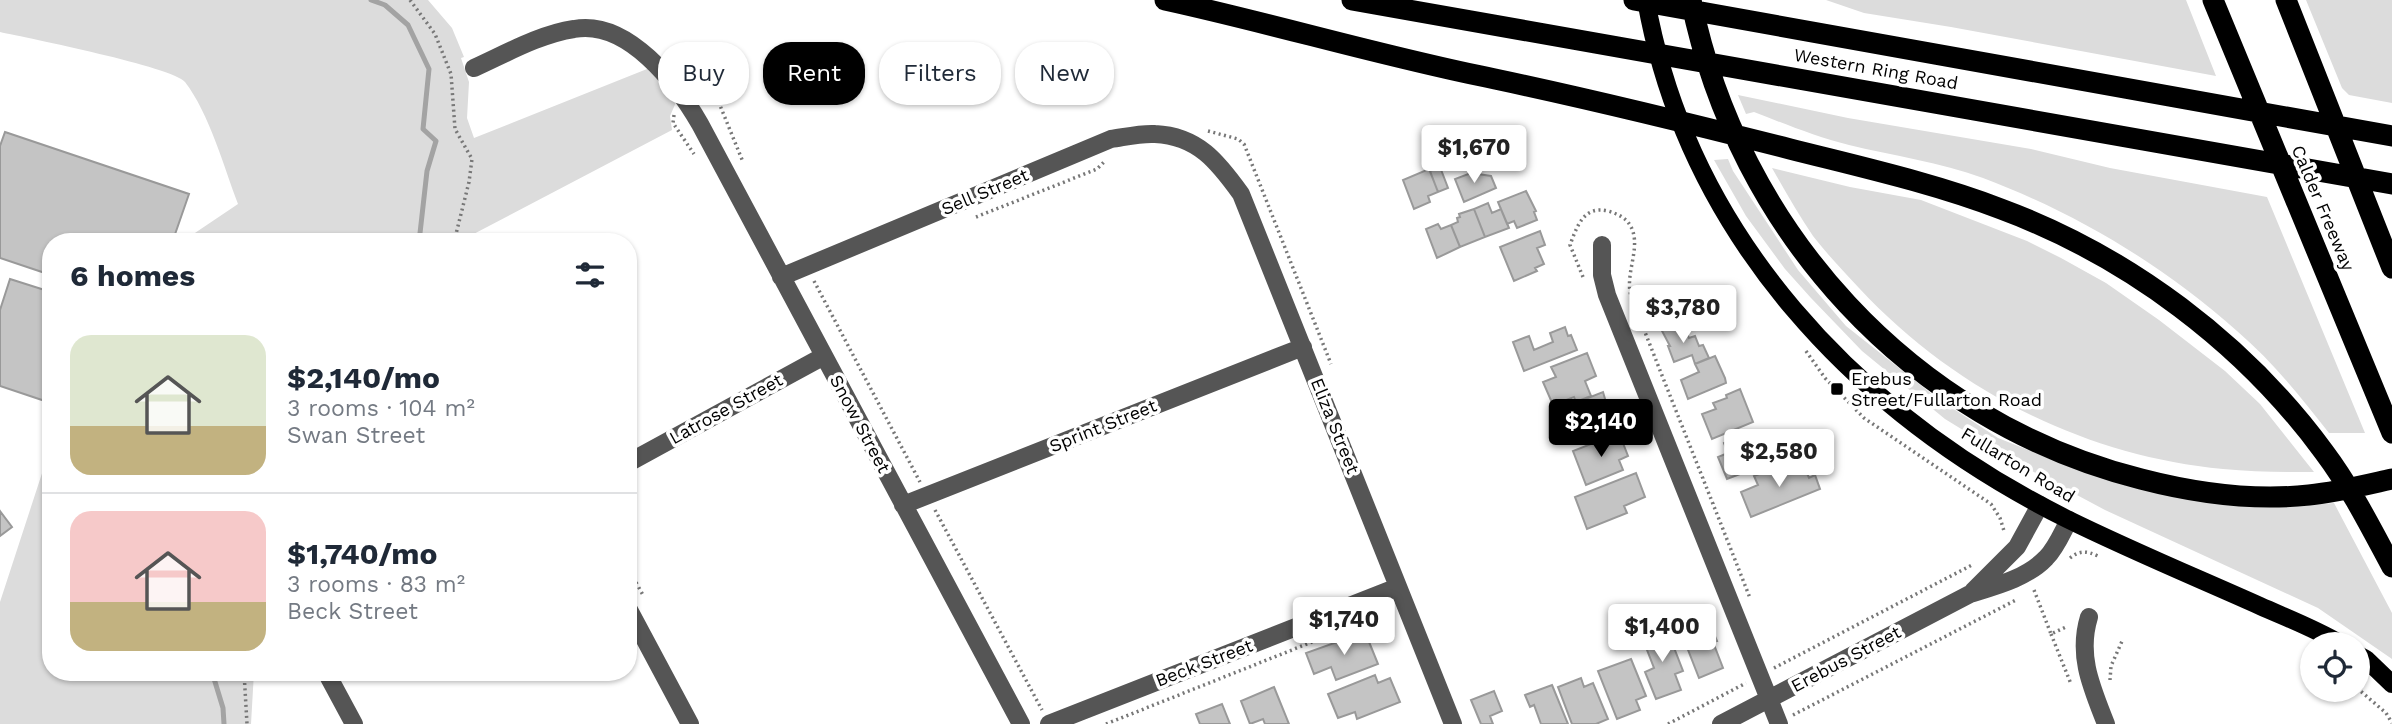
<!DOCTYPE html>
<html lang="en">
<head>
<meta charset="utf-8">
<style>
  :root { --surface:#fff; --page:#f6f6f7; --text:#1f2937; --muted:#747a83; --line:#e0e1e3; --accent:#000 }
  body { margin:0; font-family:"Work Sans",sans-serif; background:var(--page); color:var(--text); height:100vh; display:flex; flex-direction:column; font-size:26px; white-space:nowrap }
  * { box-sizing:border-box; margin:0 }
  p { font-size:23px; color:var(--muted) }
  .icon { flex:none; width:38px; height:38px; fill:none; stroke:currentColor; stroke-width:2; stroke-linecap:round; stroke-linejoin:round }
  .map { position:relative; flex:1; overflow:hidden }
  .details { position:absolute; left:42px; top:233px; width:595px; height:448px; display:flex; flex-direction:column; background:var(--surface); border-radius:28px; box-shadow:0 2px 5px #0004 }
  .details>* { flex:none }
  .hud { position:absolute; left:658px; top:42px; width:665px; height:63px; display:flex; gap:14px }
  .fabs { position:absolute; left:2300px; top:632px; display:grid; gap:14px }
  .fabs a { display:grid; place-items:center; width:70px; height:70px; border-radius:50%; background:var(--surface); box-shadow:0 2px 5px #0004; font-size:35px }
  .price { position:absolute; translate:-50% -60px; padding:0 16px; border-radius:7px; background:#fff; color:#222; font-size:23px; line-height:46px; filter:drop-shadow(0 2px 4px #0008) }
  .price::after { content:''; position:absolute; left:50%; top:42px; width:21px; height:16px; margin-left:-10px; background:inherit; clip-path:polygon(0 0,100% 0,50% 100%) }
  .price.on { background:var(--accent); color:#fff }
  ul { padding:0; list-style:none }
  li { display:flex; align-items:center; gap:21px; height:175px; padding:0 28px }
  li+li { border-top:2px solid var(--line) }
  li span { display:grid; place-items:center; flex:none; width:196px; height:140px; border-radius:21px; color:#555 }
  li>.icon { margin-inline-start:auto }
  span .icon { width:84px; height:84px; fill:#fffc; stroke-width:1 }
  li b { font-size:30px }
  h2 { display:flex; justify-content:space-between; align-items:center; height:84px; padding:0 28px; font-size:30px }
  .pill { padding:0 24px; border-radius:28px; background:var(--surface); box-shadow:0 2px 5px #0004; font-size:24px; line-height:63px }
  .pill.on { background:var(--accent); color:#fff }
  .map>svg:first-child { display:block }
</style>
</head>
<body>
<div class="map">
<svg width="2392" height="724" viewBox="0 0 2392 724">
  <rect width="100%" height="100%" fill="#fff"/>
  <path fill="#dcdcdc" d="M0,0H428L452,28L464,57L461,58L469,82L467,118L474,138L652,67L677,100L670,116L672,130L466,238L464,241H183L238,204C224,167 209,113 185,82C173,67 28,38 0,32Z
    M1826,0H2186L2216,76L1951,27L1864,13Z
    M2306,0H2392V103L2349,95L2342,88Z
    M1738,95L1848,118L2031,149L2110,168L2267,197L2365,433H2329C2301,397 2272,361 2237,331C2163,265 2076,213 1983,178C1940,162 1894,156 1849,145C1816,137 1785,124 1754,112L1746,114Z
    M1728,159L1733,171L1798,270L1846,326L1937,398L1998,438L2077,469L2138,487L2297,506L2334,503L2392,613V659L2318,608L2105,510L2015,462L1945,419L1862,351L1811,298L1785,269L1746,216L1714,160Z
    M1772,168L1850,187L1921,200L2027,241L2061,258L2106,283L2159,320L2225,371L2260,404L2314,472C2283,472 2253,472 2223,469C2084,456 1954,390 1859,288C1843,271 1827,254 1813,236C1798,214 1785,191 1772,168Z
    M51,438V672H254L251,724H0V602L46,461Z"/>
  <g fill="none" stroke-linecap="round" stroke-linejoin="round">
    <path stroke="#a3a3a3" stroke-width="5" d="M371,0L385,5L408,25L429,69L423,129L436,141L427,171L419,242
      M212,672L223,708L224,724"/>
  </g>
  <path fill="#c4c4c4" stroke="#999" stroke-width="2" d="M5,132L189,194L173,240L51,242V275L0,258V146Z
    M1440,167L1448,188L1438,192L1430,171Z
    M1429,169L1438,192L1428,196L1430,202L1414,209L1403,180Z
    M1471,173L1491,176L1496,188L1464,202L1455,179Z
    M1526,191L1536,211L1534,212L1537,220L1517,228L1514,221L1507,224L1498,202Z
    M1488,203L1492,213L1501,209L1509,228L1485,237L1474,209Z
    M1474,209L1485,237L1460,247L1451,225L1458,222L1457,218L1460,217L1459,214Z
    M1438,224L1441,229L1451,225L1460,247L1437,258L1426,229Z
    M1540,231L1545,245L1537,248L1544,264L1535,268L1537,271L1514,281L1500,247Z
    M10,279L51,292V403L0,386V310Z
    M1677,322L1680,330L1685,328L1689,338L1695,336L1699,346L1703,345L1709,358L1695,364L1692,355L1674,362L1668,346H1670L1661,329Z
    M1565,327L1568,336L1571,335L1577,350L1524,371L1513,342L1529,336L1534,350L1553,342L1550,333Z
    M1587,353L1596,376L1585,381L1591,396L1576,402L1574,397L1553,405L1543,382L1556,377L1551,367Z
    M1715,356L1725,378L1726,383L1688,399L1681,380L1699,372L1695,364Z
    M1740,389L1753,422L1712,439L1702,414L1716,409L1713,403L1727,398L1726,395Z
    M1603,392L1610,416L1597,422L1600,430L1578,439L1565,407Z
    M1755,431L1758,439L1767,435L1777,460L1727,479L1718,457L1728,453L1724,443Z
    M1619,433L1628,456L1619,460L1623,470L1586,485L1573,451Z
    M1803,464L1809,478L1815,475L1820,489L1751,517L1741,492L1758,485L1754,476L1777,467L1779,473Z
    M1636,473L1645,497L1624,506L1627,513L1587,529L1575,497Z
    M0,511L12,527L0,536Z
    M1705,612L1717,641L1713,642L1723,668L1699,678L1685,642L1691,640L1683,621Z
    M1666,627L1683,671L1675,674L1681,690L1656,699L1645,672L1654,668L1642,637Z
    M1365,632L1378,664L1336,680L1331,667L1314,674L1306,653Z
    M1631,659L1646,696L1636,700L1640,710L1617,719L1598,671Z
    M1375,675L1378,683L1390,678L1400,702L1357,719L1355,712L1338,718L1328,694Z
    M1581,678L1584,687L1593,683L1608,719L1596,724H1572L1558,687Z
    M1552,685L1568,724H1541L1534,705L1530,707L1525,695Z
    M1274,687L1289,724H1265L1263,719L1250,724L1241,701Z
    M1494,691L1502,711L1490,716L1493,724H1481L1471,700Z
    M1222,704L1230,724H1200L1196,714Z"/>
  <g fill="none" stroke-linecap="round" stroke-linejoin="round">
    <path stroke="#777" stroke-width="3.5" stroke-dasharray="2 3.5" stroke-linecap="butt" d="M410,0L435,34L451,74L455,129L472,159L469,182L454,242
      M700,93L709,94L717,98L743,162
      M674,115L673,123L694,154
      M1208,131L1238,139L1244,144L1331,364
      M976,217L1097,169L1104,162
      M1583,277L1570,245C1577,226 1584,205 1608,211C1615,213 1622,216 1627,221C1646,243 1622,274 1632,299C1671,399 1711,498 1750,598
      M814,281L920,482
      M1806,351L1825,378L1864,418L1991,504L2000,518L2004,531
      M935,510L1042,710
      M2070,558C2080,550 2087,551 2098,556
      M628,568L643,595
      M2034,590L2051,634L2068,626
      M2051,634L2071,684
      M1774,668L1972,565
      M244,672L247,724
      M2110,680L2111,666L2123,639
      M2357,688L2386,713L2392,723
      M1793,715L2016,600
      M1106,724L1322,638
      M1668,724L1746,683"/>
    <path stroke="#555" stroke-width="18" d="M474,68C505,54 540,34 574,29C628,19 677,84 700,124L1021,724
      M1602,245V275L1607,295L1779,724
      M781,277L1111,139C1125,137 1141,133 1155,134C1198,136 1218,162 1241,194L1453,724
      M628,463L824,356
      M903,505L1303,347
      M1973,591L2017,547L2040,505
      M628,608L690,724
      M2089,617C2077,656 2092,688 2106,724
      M326,672L354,724
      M1049,724L1398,587
      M1721,724L1970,594C1996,586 2027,578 2046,558C2056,548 2062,533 2069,520"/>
    <path stroke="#000" stroke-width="18" d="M1646,0C1688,237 1857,414 2067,519C2130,550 2195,577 2260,606C2287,618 2316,629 2341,644
      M2357,654L2366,659L2392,684"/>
    <path stroke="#000" stroke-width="21" d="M1165,0C1275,24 1384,57 1495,79C1594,100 1692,124 1790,149C1861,167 1933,183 2001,209C2128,256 2244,343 2324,452C2351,488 2371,528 2392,567
      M1352,0L2392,184
      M1634,0L2392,136
      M1691,0C1738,231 1911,421 2141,479C2195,493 2254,501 2309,495C2337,492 2365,485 2392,479
      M2213,0L2392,433
      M2286,0L2392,268"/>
  </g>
  <rect fill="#000" stroke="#fff" stroke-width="2.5" x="1830" y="382" width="14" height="14" rx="3.5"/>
  <g text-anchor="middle" stroke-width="7" stroke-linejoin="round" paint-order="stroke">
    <g font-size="18" fill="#000" stroke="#fff">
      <text transform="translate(1876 69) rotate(10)" y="6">Western Ring Road</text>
      <text transform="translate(985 192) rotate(-23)" y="6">Sell Street</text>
      <text transform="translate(2323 208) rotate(67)" y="6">Calder Freeway</text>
      <text transform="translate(726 409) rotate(-29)" y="6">Latrose Street</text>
      <text transform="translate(860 424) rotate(62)" y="6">Snow Street</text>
      <text transform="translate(1103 426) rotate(-22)" y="6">Sprint Street</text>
      <text transform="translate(1335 426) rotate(68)" y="6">Eliza Street</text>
      <text transform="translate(2018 465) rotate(31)" y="6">Fullarton Road</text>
      <text transform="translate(1846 659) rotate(-28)" y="6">Erebus Street</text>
      <text transform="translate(1204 663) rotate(-21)" y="6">Beck Street</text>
    </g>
    <g font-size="18" fill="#000" stroke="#fff" text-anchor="start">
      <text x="1851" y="385">Erebus<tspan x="1851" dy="21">Street/Fullarton Road</tspan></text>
    </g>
  </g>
</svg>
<div class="fabs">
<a><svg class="icon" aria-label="locate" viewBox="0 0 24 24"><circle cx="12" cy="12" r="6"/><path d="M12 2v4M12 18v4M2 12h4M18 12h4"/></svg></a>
</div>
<b class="price" style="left:1474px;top:185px">$1,670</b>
<b class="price" style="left:1683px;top:345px">$3,780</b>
<b class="price on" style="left:1601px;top:459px">$2,140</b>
<b class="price" style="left:1779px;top:489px">$2,580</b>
<b class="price" style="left:1344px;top:657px">$1,740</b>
<b class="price" style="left:1662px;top:664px">$1,400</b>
<div class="hud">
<a class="pill">Buy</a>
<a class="pill on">Rent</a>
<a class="pill">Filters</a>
<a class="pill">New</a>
</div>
<section class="details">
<h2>6 homes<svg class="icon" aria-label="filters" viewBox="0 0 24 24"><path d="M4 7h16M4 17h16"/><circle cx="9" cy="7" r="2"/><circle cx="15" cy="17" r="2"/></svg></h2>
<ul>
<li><span style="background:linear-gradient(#dfe7d0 65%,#c2b280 0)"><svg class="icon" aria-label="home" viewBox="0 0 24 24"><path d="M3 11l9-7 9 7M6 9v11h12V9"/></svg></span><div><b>$2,140/mo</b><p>3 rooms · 104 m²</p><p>Swan Street</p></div></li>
<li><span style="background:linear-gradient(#f6c9c9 65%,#c2b280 0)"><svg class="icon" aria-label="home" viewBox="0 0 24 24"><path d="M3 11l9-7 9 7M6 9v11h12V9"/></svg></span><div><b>$1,740/mo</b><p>3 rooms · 83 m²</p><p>Beck Street</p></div></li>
</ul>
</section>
</div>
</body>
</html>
